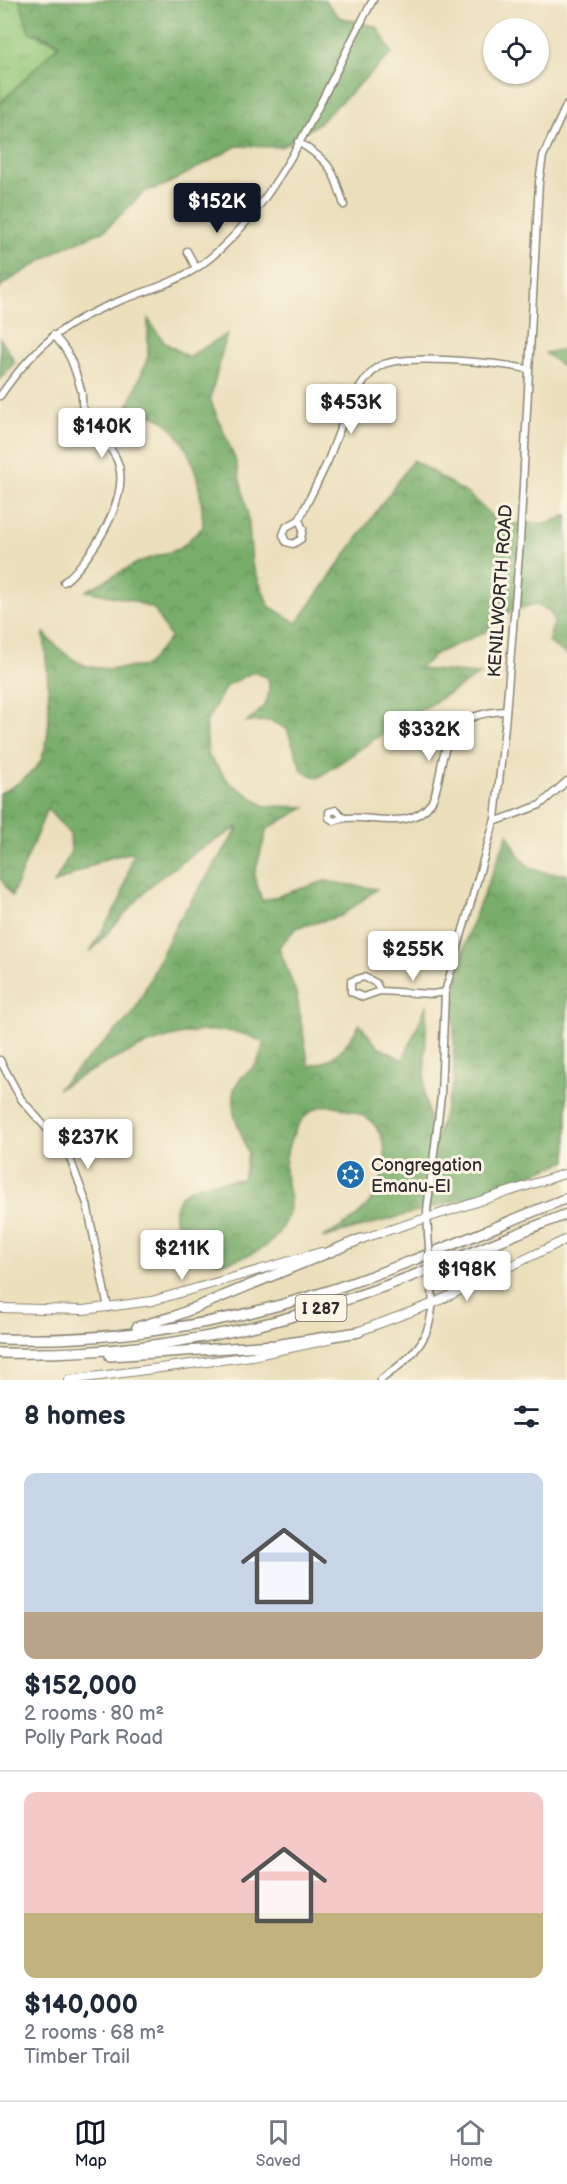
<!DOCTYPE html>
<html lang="en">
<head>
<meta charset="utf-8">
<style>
  :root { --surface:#fff; --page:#f6f6f7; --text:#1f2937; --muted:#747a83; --line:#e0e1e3; --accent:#111827 }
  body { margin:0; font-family:"Balsamiq Sans",sans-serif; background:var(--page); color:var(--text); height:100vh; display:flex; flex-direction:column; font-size:22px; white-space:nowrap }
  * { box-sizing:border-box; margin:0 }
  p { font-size:20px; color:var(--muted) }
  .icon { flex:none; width:33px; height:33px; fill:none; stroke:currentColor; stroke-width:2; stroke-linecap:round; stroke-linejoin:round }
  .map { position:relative; height:1380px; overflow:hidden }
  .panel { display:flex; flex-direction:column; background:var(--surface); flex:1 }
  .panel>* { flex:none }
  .controls { position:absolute; left:483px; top:18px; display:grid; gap:12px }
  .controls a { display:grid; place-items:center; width:66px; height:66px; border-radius:50%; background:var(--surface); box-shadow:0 2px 4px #0004; font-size:30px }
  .price { position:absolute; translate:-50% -51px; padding:0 14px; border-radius:6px; background:#fff; color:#222; font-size:20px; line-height:39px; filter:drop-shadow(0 2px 3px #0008) }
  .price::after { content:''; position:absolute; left:50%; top:36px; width:18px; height:14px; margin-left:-9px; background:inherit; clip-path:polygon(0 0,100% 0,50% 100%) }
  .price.current { background:var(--accent); color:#fff }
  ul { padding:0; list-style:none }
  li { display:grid; align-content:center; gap:12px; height:318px; padding:0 24px }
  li+li { border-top:2px solid var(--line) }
  li span { display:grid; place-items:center; height:186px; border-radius:12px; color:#555 }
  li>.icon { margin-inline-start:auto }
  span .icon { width:108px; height:108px; fill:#fffc; stroke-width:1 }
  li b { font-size:26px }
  h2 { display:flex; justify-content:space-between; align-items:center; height:72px; padding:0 24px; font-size:26px }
  .tab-bar { display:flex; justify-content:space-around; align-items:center; height:84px; border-top:2px solid var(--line); background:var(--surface); font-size:16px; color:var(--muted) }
  .tab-bar a { display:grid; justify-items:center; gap:3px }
  .tab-bar .current { color:var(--accent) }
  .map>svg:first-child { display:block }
</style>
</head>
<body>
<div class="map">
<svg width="567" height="1380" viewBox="0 0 567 1380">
  <defs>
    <pattern id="grass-tufts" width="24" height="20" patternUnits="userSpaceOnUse" patternTransform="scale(1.5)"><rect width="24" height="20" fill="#95c97a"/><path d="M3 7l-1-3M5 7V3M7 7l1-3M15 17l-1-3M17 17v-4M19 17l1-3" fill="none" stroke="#7aa364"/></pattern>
    <pattern id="forest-crowns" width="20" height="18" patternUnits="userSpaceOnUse" patternTransform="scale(1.5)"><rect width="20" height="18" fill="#78ad6a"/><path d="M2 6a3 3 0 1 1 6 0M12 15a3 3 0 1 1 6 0" fill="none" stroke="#638d57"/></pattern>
  </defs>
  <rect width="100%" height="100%" fill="#fcf5e5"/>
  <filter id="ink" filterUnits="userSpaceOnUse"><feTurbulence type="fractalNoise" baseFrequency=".0167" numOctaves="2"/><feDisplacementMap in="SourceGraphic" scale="12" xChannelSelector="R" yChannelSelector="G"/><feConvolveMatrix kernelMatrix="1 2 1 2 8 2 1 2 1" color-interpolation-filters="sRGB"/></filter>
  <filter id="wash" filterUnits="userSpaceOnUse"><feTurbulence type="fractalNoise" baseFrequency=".008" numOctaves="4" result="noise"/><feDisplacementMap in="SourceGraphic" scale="24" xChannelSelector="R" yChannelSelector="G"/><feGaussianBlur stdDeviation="1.35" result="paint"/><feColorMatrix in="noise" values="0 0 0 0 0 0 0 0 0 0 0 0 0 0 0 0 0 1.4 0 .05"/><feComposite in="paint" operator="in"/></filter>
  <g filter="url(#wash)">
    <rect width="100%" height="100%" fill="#ebdfbc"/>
    <path fill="url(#grass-tufts)" stroke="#607a52" stroke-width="1.5" d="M0,0H20L29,32L60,44L0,104Z"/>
    <path fill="url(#forest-crowns)" stroke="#526c4a" stroke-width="1.5" d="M20,0H325L339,17L377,27L392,53L319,123L281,147L237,146L166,185L145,191L105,230L59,250L2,285L0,290V104L59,44L53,39L29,32Z
      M148,319L164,342L188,357L227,334L210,399L235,459L248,514L252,564L269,606L297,623L413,460L468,494L501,524L549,523L567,515V655L548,642L554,623L550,611L534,604L500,615L486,632L437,653L419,669L481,674L388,730L318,778L302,771L287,729L271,721L247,722C264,709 272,699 268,678L253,672L226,686L206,723L208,755L229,782L265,806L306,807L267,829L254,876L262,901L325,881L377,889L341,916L296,928L279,947L296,993L309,1066C336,1062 347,1045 360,1024L377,1046L403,1060L427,1004L424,1095L435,1142L454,1081V993L468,933L508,834C523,867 529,873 567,874V1161L474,1196L322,1238C333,1232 344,1226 353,1219C380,1198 396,1156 376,1127C368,1115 355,1113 342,1108C306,1095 287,1137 285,1166C284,1181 294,1202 288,1215C275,1245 262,1252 231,1261C201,1271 157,1222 182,1195C194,1181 226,1182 243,1179L248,1153L234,1114V1088L241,1078L257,1064L264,1042C255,1039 244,1033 234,1032C174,1022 108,1062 57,1089L133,1014L177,923L239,827L200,849L153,883L90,952L121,898L133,852L102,860L54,884L71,851L70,834L47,809L12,896L0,878V793C12,788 33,774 40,762C56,729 46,670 44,633C80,673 95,671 146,666L170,638L154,609L131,600L86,591L141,561L179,549L203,527C202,490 195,445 163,421C154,414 138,411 128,407L148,357Z
      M0,338L15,362L0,379Z
      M567,349V370L545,353Z"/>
  </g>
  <g filter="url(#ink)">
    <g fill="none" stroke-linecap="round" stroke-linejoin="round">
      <defs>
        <path id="minor" d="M298,142C332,163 332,168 344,205
          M187,251L196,268
          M53,335C71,352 74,367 81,390C83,396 81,403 83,408C91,426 107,441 116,458C134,494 91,560 64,582
          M0,396C34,347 65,321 122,300C149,290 177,282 201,265C282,206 325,86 373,0
          M299,520L286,527L283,535L286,542L293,544L301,539L303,529L299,520C308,501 318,482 327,463C339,434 352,386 378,367C398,352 501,363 527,369
          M343,817L336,810L329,812V818L334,821C362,809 407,836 431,803C436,795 438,782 440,772C447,728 461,713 506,711
          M494,822L540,805L567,781
          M380,991L376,983L364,977L351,981V992L363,997L380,991L432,994L445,992
          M0,1060L21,1099L68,1153L87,1204L108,1308
          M428,1234L427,1210L441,1096L445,992L495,819L505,726L520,542L539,182L543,156L567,104
          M380,1380C417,1355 436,1334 432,1287"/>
        <path id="major" d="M358,1240L567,1173
          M0,1308L84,1310L152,1301L321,1252
          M354,1333L432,1304L567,1239
          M69,1380L252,1356L328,1340"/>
        <path id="highway" d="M137,1327L175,1316L361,1239
          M0,1339C107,1342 214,1326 315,1295C401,1268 484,1231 567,1198
          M0,1353C112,1356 226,1339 333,1304C412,1279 489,1244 567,1214
          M110,1356L275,1345L359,1332"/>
      </defs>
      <use href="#minor" stroke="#8b8574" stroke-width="9"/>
      <use href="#major" stroke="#8b8574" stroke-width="10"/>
      <use href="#highway" stroke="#8b8574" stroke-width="12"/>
      <use href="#minor" stroke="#fff" stroke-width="6"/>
      <use href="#major" stroke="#fff" stroke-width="8"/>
      <use href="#highway" stroke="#fff" stroke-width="9"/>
      <defs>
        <path id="minor-bridge" d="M428,1234L432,1287"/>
      </defs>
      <use href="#minor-bridge" stroke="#8b8574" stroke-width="9" stroke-linecap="butt"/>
      <use href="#minor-bridge" stroke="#fff" stroke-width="6"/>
    </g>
  </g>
  <defs>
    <symbol id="synagogue-disc" viewBox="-11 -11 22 22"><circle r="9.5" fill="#1f6fb2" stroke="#fcf5e5"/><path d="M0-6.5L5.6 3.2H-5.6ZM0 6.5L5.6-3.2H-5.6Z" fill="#fff"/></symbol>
  </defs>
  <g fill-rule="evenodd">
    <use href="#synagogue-disc" x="334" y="1158" width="33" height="33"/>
  </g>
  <g text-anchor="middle" stroke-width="6" stroke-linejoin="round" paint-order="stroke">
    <rect fill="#fcf5e5" stroke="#6a6863" stroke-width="1.5" x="295.5" y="1295" width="51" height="26" rx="4.5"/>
    <g font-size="16" font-weight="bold" fill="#2b2b2b">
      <text x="321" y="1314">I 287</text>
    </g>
    <g font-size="18" fill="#2b2b2b" stroke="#fcf5e5">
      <text transform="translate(500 591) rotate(-86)" y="6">KENILWORTH ROAD</text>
    </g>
    <g font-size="18" fill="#2b2b2b" stroke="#fcf5e5" text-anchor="start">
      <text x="371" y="1171">Congregation<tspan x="371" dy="21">Emanu-El</tspan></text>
    </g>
  </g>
</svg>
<div class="controls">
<a><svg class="icon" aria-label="locate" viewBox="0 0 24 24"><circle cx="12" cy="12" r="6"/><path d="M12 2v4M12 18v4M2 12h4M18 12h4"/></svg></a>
</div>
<b class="price current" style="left:217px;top:234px">$152K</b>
<b class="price" style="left:351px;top:435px">$453K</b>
<b class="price" style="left:102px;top:459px">$140K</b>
<b class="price" style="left:429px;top:762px">$332K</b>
<b class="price" style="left:413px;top:982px">$255K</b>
<b class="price" style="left:88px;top:1170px">$237K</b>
<b class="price" style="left:182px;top:1281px">$211K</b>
<b class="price" style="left:467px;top:1302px">$198K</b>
</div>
<section class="panel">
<h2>8 homes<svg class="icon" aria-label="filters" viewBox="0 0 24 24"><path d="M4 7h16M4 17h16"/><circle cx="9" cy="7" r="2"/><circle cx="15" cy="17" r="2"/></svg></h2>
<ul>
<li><span style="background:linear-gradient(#c9d6e8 75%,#b9a48a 0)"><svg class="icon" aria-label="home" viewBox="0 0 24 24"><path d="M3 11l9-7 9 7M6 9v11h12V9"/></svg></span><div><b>$152,000</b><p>2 rooms · 80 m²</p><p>Polly Park Road</p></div></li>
<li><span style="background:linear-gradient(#f6c9c9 65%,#c2b280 0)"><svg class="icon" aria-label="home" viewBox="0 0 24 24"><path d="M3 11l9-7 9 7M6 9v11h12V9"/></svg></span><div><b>$140,000</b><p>2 rooms · 68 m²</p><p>Timber Trail</p></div></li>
</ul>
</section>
<nav class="tab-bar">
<a class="current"><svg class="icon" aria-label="map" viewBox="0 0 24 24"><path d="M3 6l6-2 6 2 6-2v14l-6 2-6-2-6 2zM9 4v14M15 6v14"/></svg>Map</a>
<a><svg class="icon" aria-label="saved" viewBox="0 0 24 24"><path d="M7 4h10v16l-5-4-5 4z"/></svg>Saved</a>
<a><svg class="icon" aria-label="home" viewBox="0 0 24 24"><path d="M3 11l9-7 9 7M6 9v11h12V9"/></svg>Home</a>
</nav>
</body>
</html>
